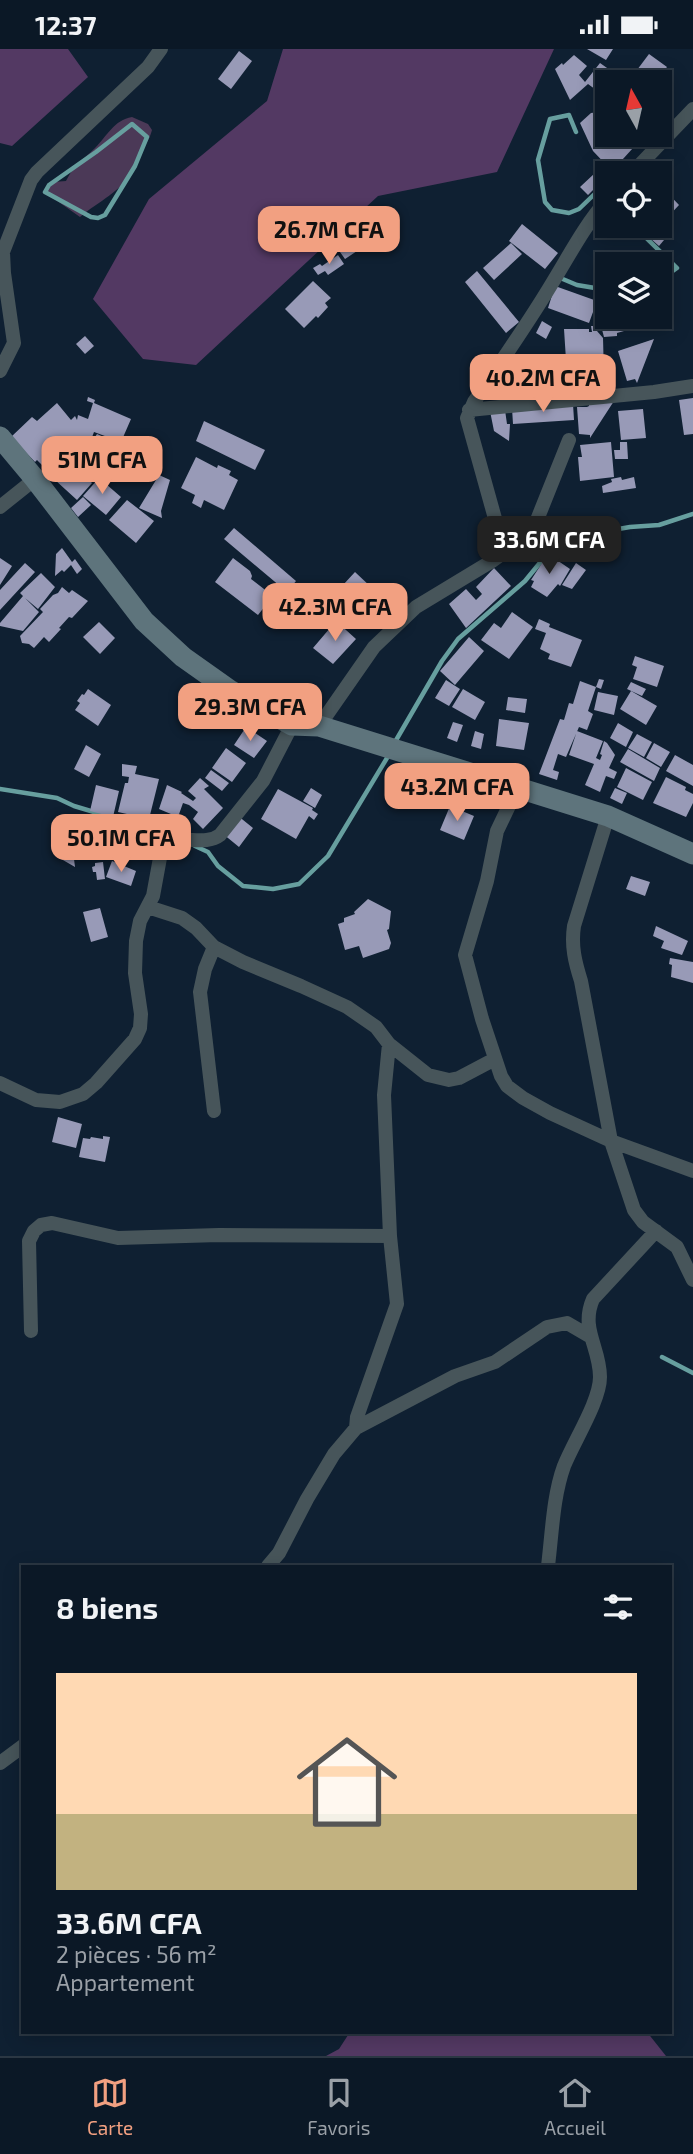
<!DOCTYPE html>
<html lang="fr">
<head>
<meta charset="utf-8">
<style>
  :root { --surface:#0b1826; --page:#192532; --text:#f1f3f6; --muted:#9aa0a7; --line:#2b3743; --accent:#f2a081 }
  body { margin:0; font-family:"Exo 2",sans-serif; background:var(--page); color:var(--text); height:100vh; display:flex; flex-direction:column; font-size:26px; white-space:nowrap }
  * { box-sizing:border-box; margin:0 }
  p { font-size:23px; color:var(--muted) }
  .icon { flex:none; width:38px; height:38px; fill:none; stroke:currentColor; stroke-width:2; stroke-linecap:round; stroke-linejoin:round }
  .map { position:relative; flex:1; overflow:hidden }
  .drawer { position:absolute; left:21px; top:1516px; width:651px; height:469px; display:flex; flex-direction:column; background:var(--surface); border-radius:0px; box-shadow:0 4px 18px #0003,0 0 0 2px var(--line) }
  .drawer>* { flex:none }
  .needle { width:46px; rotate:352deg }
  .controls { position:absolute; left:595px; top:21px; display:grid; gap:14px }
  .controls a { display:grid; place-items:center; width:77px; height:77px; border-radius:0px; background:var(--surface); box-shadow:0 4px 18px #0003,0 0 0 2px var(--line); font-size:35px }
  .price { position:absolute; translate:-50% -60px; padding:0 16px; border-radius:14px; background:var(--accent); color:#111; font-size:23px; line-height:46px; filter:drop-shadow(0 2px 4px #0008) }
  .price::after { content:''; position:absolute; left:50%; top:42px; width:21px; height:16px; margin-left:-10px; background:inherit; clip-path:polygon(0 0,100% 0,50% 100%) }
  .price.active { background:#222; color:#fff }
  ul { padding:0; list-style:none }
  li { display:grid; align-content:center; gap:14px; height:371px; padding:0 35px }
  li+li { border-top:2px solid var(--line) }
  li span { display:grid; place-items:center; height:217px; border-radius:0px; color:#555 }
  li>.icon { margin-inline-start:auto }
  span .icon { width:126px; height:126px; fill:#fffc; stroke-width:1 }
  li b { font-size:30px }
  h2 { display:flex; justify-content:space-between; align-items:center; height:84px; padding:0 35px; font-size:30px }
  .status { display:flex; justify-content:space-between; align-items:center; height:49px; padding:0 35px; background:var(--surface); direction:ltr }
  .status svg { height:19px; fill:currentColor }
  .tab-bar { display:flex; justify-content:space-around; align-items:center; height:98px; border-top:2px solid var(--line); background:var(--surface); font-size:19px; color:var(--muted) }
  .tab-bar a { display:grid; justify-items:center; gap:4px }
  .tab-bar .active { color:var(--accent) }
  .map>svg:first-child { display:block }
</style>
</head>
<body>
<div class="status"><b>12:37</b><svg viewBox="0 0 49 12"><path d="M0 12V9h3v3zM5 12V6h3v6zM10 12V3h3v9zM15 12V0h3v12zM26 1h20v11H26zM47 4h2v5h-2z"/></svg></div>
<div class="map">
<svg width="693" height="2007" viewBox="0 0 693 2007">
  <rect width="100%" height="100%" fill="#0f2032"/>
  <path fill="#4b3957" d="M132,68L148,75L152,81C149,93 142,100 136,110C135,113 135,117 133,121C121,143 99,152 80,168L46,144L53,133L66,132C76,113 81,113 95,99C107,87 114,71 132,68Z"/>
  <path fill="#533963" d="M0,0H68L88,28L12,97L0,94Z
    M283,0H554L497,123L378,147L196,316L143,310L93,250L149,150L267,52Z
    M350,1983H647L666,2007H326L339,2000Z"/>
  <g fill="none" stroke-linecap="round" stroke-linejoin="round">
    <path stroke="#679f9f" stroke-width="4.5" d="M132,75L147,88L135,117L105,166L98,169L91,168L45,143L49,136L96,103Z
      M576,83L569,66L550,70L538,111L545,153L552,161L569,164L579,160L605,135
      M634,177L677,219L660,231
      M558,228L577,236L607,241
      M395,693L442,612L458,590L525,532L557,493L578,487L630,478L659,476L693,465
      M0,740L57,749L74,757L174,787
      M195,797L208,803L218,817L243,837L273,840L299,835L328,807L390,704
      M662,1308L693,1324"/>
  </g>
  <path fill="#989ab7" d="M587,0H613L606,11Z
    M239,2L252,12L231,40L218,30Z
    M649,5L667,18L655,33H628Z
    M574,6L587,17L579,26L585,33L600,14L624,31L623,33H607V49L588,35L570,51L555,20L562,14L563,16Z
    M599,63L607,70V76L597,85L602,92L608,86H619L633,99L612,122L593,102L580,74L591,64Z
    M595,124L602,132L588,146L580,138Z
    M660,136L679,156L665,171L660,165Z
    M522,175L558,204L545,220L509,192Z
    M661,178L669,185L659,197L651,190Z
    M355,193L360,200L345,210L340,203Z
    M511,194L522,205L494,231L483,219Z
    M338,206L344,215L328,226L325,222L318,226L313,219L320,215L322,217Z
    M477,222L519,273L506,284L465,233Z
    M313,232L331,249L325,254L328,258L318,269L316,267L304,279L285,260Z
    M555,237L597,252L589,274L548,259Z
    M607,260V268H621V270H614L615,274L626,272L628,277L623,279L624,282L617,284V287L604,288L600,273L603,272L601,261Z
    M542,272L552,278L546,290L536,284Z
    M591,277H596L597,282L603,289L604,326L591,325L592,341L568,342L564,280H589V283H592Z
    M85,287L94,297L85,305L76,295Z
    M654,290L637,334L635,330L627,332L618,302Z
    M559,321L560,346L497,350L495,326Z
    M88,348L95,351L94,354L131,370L121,393L94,383L88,399L73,415L92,434L77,451L43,420L44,418L37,411L35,413L11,388L32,368L37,372L57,354L71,371L75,367L77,371L78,366L88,370L93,354L87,352Z
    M693,349V385L684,386L679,351Z
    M614,352L590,389V386L579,385L577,358H587L589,357V353Z
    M573,355L574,371L513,375L512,359Z
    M643,360L646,389L621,391L618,362Z
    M505,361L507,375H510L509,392L494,382L490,362Z
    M204,372L265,401L255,421L196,392Z
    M97,385L115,393L97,423L79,412Z
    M122,393L132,398L129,408L117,402Z
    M611,393L614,428L580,432L578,408H582L580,396Z
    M620,393H627L628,410H615L614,401H620Z
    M196,408L217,419L218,416L231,422L229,426L238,431L224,461L204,451L201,459L192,454L195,446L181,439Z
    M159,426L170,431L161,462L162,469L139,459Z
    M621,428L622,431L634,428L636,439L603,444L602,437L612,433L611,430Z
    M99,429L121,448L106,466L83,447Z
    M83,448L91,456L78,468L71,459Z
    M127,451L154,472L136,494L109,471Z
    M234,479L296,532L287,543L224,490Z
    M62,499L72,513L75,510L82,520L77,525L71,516L64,523L62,521L55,527L56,505Z
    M548,505L570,520L560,537L558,535L547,548L531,538L534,532L531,531Z
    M0,509L12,517L0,536Z
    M233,509L250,522L252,527L251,530L273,547L258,566L215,533Z
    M25,514L35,523L0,561V541Z
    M576,514L586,521L572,540L562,536Z
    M494,519L511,537L466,579L449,555L466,540L476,551L482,545L476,538Z
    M355,523L372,539L378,548L369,558L361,555L350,567L331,549Z
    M41,524L55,538L38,560L25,549L39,563L23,582L0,577V574L23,547L20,544Z
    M62,538L69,544L72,541L88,552L72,569L69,568L59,579L61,580L49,593L44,588L34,599L29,595L22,594L20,587L43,563L40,560L53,546L58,544Z
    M512,563L533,578L509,610L481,591L494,574L501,579Z
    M539,570L550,575L549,578L582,591L571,618L548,610L550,605L540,600L546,584L535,580Z
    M336,572L356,590L333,615L313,599Z
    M99,573L115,589L100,605L83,588Z
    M469,588L484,602L455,636L440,622Z
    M635,607L664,617L657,638L633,630L637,618L632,616Z
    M599,630L604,631L601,640L596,638L588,662L593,665L587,681L579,678L566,708L558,705L553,721L559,723L557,731L539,725L560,670L564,671L569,654L573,655L580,632L596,638Z
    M446,631L460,640L449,657L435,649Z
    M631,633L646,640L642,647L627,640Z
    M88,640L111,656L98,677L75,661L80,654L77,652L82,645L84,646Z
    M463,640L485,653L475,671L452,658Z
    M631,642L657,657L646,676L620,660Z
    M598,643L618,647L614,666L594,661Z
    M508,648L527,650L525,664L506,661Z
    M499,670L529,674L524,701L496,697Z
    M453,673L463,676L457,693L447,689Z
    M618,674L633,683L626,698L610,689Z
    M246,678L267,692L254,709L234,696Z
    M475,682L484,685L481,700L471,697Z
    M577,682L603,692L596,709L600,711L602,706L600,705L604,692L607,694L615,706L609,719L617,723L614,730L606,727L600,743L585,736L594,715L569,706Z
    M637,685L652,693L644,708L628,699Z
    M654,694L670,703L661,718L646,709Z
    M86,696L101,705L89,728L74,720Z
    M226,699L246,714L232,733L212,719Z
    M628,700L660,719L654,732L620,713Z
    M675,706L693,716V737L666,722Z
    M122,715L137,717L135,725L159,730L149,770L118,763L125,734H128L129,728L122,727Z
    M626,719L652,733L643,751L617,738Z
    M211,721L229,734L222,742L205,729Z
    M666,728L686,738L685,741L693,745V754L686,768L653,754Z
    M200,729L209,737L204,740L223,759L203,780L193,770L198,763L189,756L183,754L178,768L159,760L167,736L182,743L181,744L193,752L196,749L188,742Z
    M96,736L119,742L113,768L90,762Z
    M311,739L322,746L315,759L303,752Z
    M615,739L627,744L622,755L610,749Z
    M278,740L313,759L312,761L318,765L314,771L309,767L296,790L261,770Z
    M450,757L474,767L464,791L440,781Z
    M232,762L253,779L239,798L217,780Z
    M75,766L82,768L74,810L75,818L56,807L67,808Z
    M93,767L110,772L103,799L88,793Z
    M114,769L121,771L119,779L132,783L128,799L134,800L132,808L104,802Z
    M112,812L136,822L131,837L106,828Z
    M103,813L105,830L97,831L96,823H93L92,818L95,817V814Z
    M631,827L650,833L645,847L626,840Z
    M368,850L391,862L389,880L387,881L391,894L389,900L363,909L359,897L345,901L338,875L344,873V869L355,865L354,863Z
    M100,859L108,888L91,893L83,863Z
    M656,877L688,892L682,906L661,899L664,892L653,887Z
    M670,909L693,913V934L671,928L672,916L669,915Z
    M58,1068L82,1075L76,1099L52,1093Z
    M103,1087L110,1088L105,1113L79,1108L83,1089L90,1090L91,1088L103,1090Z"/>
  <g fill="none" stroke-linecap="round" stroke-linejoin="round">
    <path stroke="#47555a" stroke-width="14" d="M632,124L693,60
      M0,322L14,294L4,224L3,203L31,131L37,123L148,18L161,0
      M469,361L654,343L693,337
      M0,458L35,430
      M501,500V491L467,369L474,353C500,314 527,276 551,236C569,207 584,177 607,151
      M319,677L374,598L416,558L492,512L499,507L501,500L537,471L569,391
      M518,738L497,782L487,832L465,906L482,970L501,1027L507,1037L523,1049L550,1064L611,1092L693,1122
      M608,767L574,877C571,897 575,913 581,932L611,1092L634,1161L643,1173L677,1198L693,1231
      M148,858L182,869L196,879L214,898L243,913L301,937L347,958L376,978L389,995L428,1026L449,1031L459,1029L495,1010
      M214,898L205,920L200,943L214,1062
      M0,1034L36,1051L60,1053L83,1045L96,1034L135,990L140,979L141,965L135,924L136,892L140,872L153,847L162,798C177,782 203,799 220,786L263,732L292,676
      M31,1282L29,1192L34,1182L41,1176L52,1174L118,1189L219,1186L390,1187
      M356,1379L357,1368L397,1255L390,1187L384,1046L389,995
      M268,1517L279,1504L307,1450L334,1405L356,1379L455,1327L495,1313L547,1278L567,1274L591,1288
      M548,1517C552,1485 553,1447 564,1417C574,1392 600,1352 600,1328C600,1298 580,1280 593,1250L656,1182
      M0,1714L23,1697"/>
    <path stroke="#5e747c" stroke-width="21" d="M0,388L35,430L144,572L183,608L231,642L292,676L319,677L608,767L693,805"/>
  </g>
</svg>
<div class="controls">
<a><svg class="needle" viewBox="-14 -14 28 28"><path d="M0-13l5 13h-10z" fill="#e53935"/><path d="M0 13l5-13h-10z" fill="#9aa0a7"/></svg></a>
<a><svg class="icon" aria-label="locate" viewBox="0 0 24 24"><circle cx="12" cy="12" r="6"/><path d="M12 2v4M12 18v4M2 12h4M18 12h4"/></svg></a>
<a><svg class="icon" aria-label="layers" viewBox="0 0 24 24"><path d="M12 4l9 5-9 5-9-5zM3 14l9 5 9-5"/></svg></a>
</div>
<b class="price" style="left:329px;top:217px">26.7M CFA</b>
<b class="price" style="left:543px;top:365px">40.2M CFA</b>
<b class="price" style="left:102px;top:447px">51M CFA</b>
<b class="price active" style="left:549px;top:527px">33.6M CFA</b>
<b class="price" style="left:335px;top:594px">42.3M CFA</b>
<b class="price" style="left:250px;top:694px">29.3M CFA</b>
<b class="price" style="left:457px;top:774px">43.2M CFA</b>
<b class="price" style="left:121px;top:825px">50.1M CFA</b>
<section class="drawer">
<h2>8 biens<svg class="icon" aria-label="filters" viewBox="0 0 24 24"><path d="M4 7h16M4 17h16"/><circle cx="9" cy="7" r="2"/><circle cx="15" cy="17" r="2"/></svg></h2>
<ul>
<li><span style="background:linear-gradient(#ffd9b3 65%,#c2b280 0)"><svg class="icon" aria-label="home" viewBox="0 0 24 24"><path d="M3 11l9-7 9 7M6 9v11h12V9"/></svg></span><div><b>33.6M CFA</b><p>2 pièces · 56 m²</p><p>Appartement</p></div></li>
</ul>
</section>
</div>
<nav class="tab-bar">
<a class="active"><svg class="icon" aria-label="map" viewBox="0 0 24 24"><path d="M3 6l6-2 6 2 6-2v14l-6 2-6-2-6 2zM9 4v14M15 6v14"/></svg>Carte</a>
<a><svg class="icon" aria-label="saved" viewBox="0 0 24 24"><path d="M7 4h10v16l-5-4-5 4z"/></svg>Favoris</a>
<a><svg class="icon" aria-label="home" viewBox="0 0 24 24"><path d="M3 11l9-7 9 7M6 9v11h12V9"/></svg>Accueil</a>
</nav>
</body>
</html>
